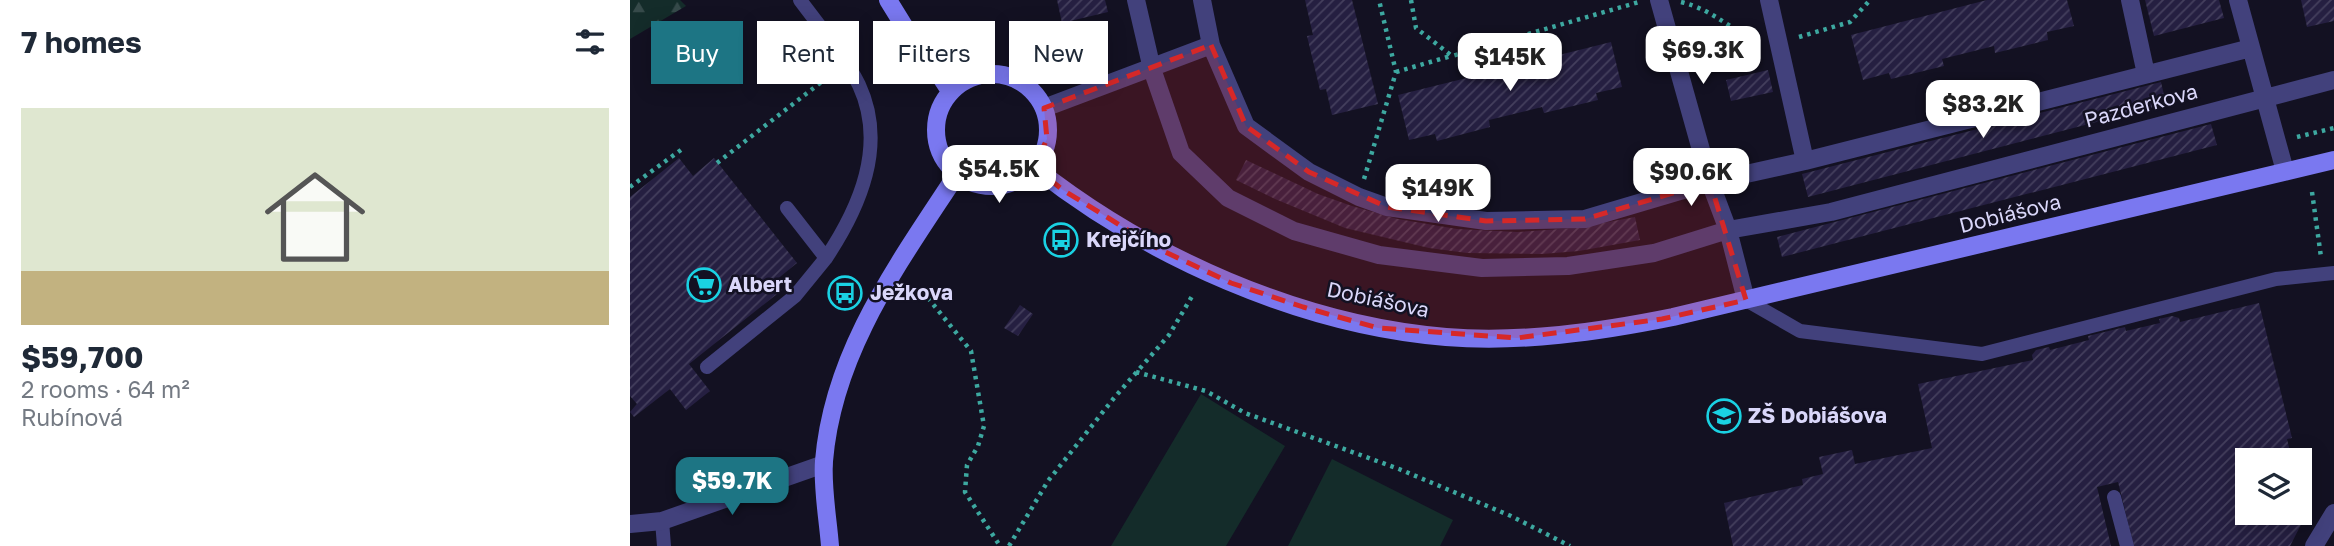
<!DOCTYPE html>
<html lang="en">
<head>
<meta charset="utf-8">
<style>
  :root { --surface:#fff; --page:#f2f2f3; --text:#1f2937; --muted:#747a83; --line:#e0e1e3; --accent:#1d7584 }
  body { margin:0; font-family:"Golos Text",sans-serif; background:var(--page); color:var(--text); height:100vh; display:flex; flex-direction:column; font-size:26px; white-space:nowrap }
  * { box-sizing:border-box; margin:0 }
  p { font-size:23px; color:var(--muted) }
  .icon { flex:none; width:38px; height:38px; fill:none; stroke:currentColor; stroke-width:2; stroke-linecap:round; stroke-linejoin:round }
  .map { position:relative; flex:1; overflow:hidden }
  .details { display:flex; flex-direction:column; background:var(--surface); width:630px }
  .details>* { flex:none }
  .hud { position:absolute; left:21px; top:21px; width:665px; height:63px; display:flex; gap:14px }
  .tools { position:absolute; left:1605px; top:448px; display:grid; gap:14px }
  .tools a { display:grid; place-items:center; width:77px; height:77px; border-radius:0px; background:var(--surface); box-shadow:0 4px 18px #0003; font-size:35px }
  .price { position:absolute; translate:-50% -60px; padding:0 16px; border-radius:14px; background:#fff; color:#222; font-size:23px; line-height:46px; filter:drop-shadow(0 2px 4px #0008) }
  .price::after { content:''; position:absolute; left:50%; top:42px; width:21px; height:16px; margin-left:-10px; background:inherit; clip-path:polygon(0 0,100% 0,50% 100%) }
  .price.current { background:var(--accent); color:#fff }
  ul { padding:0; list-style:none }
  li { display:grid; align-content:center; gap:14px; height:371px; padding:0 21px }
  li+li { border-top:2px solid var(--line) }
  li span { display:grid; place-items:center; height:217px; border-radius:0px; color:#555 }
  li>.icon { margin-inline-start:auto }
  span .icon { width:126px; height:126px; fill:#fffc; stroke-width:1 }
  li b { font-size:30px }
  h2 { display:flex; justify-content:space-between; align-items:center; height:84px; padding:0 21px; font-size:30px }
  .chip { padding:0 24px; border-radius:0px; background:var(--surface); box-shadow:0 4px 18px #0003; font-size:24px; line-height:63px }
  .chip.current { background:var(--accent); color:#fff }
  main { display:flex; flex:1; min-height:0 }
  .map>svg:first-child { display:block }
</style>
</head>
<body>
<main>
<section class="details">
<h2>7 homes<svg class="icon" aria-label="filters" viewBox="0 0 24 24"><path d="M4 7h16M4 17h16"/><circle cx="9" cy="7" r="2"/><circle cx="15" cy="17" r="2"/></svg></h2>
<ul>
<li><span style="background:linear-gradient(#dfe7d0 75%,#c2b280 0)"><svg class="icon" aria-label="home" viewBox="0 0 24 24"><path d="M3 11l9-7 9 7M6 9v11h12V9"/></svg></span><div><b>$59,700</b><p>2 rooms · 64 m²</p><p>Rubínová</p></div></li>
</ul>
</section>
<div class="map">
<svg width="1704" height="546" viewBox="0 0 1704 546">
  <defs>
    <pattern id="forest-firs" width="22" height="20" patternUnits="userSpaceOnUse" patternTransform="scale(1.75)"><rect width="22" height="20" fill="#142c2a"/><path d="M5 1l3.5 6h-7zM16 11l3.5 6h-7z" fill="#364a4a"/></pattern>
    <pattern id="building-hatch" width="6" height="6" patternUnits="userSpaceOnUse" patternTransform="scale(1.75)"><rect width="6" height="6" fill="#251f41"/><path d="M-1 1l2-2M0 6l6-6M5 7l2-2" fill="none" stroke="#443f5d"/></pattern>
  </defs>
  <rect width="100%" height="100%" fill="#131122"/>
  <path fill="url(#forest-firs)" d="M0,0H50L56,6L0,39Z"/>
  <path fill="#142c2a" d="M571,394L655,446L596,546H481Z
    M702,459L823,520L810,546H658Z"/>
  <path fill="url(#building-hatch)" d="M427,0H475L478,12L432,23Z
    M675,0H722L748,104L702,115L696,89L690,90L677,36L683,35Z
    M1357,0H1437L1444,26L1417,32L1418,40L1365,53L1364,46L1312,59L1314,66L1261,79L1259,73L1233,80L1221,35Z
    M1515,0H1589L1594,18L1524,36Z
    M1671,0H1704V21L1677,27Z
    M981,42L992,87L966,93L968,100L914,113L912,107L859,120L860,127L807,141L805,134L779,140L768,95Z
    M1138,70L1143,92L1101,101L1096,80Z
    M1531,82L1536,104L1178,197L1172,174Z
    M1581,124L1587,145L1152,257L1147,237Z
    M49,158L63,176L84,158L167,263L145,281L152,290L59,364L80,391L56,410L40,389L4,417L0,412L7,404L0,396V197Z
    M616,160L688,194L722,206L768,219L827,229L887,232L946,228L1005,217L1010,240L949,251L912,254L837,253L799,248L715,228L645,199L606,180Z
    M1629,303L1662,438L1657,439L1662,460H1617V513H1670V495L1676,515L1660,546H1504L1488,482L1467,487L1481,546H1103L1094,503L1173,485L1172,479L1193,474L1189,457L1222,450L1225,464L1302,448L1288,384L1403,360L1402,355L1406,350L1419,347L1420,350L1459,340L1458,336L1495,327L1496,331L1530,323L1529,319L1542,316L1549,318L1550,322Z
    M390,305L403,314L388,336L374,328Z"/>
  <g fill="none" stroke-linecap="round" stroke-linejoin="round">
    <path stroke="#3da8a0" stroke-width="4.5" stroke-dasharray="3.5 5" stroke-linecap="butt" d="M781,0L786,28L822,56L1009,2
      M1051,2C1084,10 1098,29 1127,40
      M1169,37L1220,22L1240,0
      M766,72L821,56
      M1667,137L1704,128
      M87,163L203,73
      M734,179L766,72L749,0
      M0,187L55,147
      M1682,192L1691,257
      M295,290L298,298L341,351L354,426L348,446L337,465L335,492L370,546
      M506,372L576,391L615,413L769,469L881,516L940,546
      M379,546L418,481L484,398L539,335L564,293"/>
    <path stroke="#42417c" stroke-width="14" d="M157,208L196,258C230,207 257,145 229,85C214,55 190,27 170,0
      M1116,300L1170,331L1352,354L1646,279L1704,273
      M77,367L165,296L196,258
      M1484,497L1497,546
      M32,521L34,546"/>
    <path stroke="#42417c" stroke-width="18" d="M506,0L522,69L551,153L598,198L664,231L749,255L852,268L938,266L1024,253L1098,230L1201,212L1704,80
      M1029,0L1080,182L1098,230L1116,300
      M1139,0L1175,161
      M1500,0L1516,74
      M1608,0L1655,171
      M581,45L616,126L679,172L729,197L757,207L856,221L955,219L1080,182L1175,161L1621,48
      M414,108L581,45L572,0
      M0,524L32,521L194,464
      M1684,546L1704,513"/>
    <path stroke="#7a78f0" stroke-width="18" d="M258,0L287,47L301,62L320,91
      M306 130a56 56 0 1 1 112 0a56 56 0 1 1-112 0Z
      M404,167C518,257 670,325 816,337C891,343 969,332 1043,317L1704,160
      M200,546C198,519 192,488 194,461C203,351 269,263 327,174"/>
  </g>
  <path fill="#d62828" fill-opacity="0.2" stroke="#d62828" stroke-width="5" stroke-dasharray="14 9" stroke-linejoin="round" d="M581,45L616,126L679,172L757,207L856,221L955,219L1080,182L1116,300L1032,319L887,338L748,328L673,307L601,283L527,248L433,190L404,167L417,139L414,108Z"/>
  <defs>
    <symbol id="bus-ring" viewBox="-11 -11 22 22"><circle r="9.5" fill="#131122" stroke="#1ad2e3" stroke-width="1.5"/><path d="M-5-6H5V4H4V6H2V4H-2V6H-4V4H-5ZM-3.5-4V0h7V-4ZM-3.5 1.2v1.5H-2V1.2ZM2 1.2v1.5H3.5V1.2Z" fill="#1ad2e3"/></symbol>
    <symbol id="supermarket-ring" viewBox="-11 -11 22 22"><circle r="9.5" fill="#131122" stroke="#1ad2e3" stroke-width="1.5"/><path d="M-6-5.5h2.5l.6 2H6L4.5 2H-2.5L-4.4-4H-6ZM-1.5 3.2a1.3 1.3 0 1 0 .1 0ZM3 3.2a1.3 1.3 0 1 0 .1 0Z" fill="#1ad2e3"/></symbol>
    <symbol id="school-ring" viewBox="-11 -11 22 22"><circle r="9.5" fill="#131122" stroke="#1ad2e3" stroke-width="1.5"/><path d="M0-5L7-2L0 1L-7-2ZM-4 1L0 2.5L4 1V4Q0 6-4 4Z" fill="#1ad2e3"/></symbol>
  </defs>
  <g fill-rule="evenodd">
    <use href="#bus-ring" x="412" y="221" width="38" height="38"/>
    <use href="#supermarket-ring" x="55" y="266" width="38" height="38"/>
    <use href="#bus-ring" x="196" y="274" width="38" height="38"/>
    <use href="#school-ring" x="1075" y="397" width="38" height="38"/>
  </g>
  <g text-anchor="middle" stroke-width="5" stroke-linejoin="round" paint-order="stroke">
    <g font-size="21" fill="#dad7fa" stroke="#131122">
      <text transform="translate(1511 106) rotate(-15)" y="7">Pazderkova</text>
      <text transform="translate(1380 214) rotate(-14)" y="7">Dobiášova</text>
      <text transform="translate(748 300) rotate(12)" y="7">Dobiášova</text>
    </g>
    <g font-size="21" font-weight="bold" fill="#dad7fa" stroke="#131122" text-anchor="start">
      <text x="456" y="247">Krejčího</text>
      <text x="98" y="292">Albert</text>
      <text x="240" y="300">Ježkova</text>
      <text x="1118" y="423">ZŠ Dobiášova</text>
    </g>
  </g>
</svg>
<div class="tools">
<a><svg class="icon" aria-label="layers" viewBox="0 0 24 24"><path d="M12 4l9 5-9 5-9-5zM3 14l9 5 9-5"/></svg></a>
</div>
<b class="price" style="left:1073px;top:86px">$69.3K</b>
<b class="price" style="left:880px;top:93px">$145K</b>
<b class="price" style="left:1353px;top:140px">$83.2K</b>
<b class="price" style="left:369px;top:205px">$54.5K</b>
<b class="price" style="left:1061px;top:208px">$90.6K</b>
<b class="price" style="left:808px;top:224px">$149K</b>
<b class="price current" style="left:102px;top:517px">$59.7K</b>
<div class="hud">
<a class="chip current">Buy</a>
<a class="chip">Rent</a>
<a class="chip">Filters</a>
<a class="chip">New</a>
</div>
</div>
</main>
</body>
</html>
